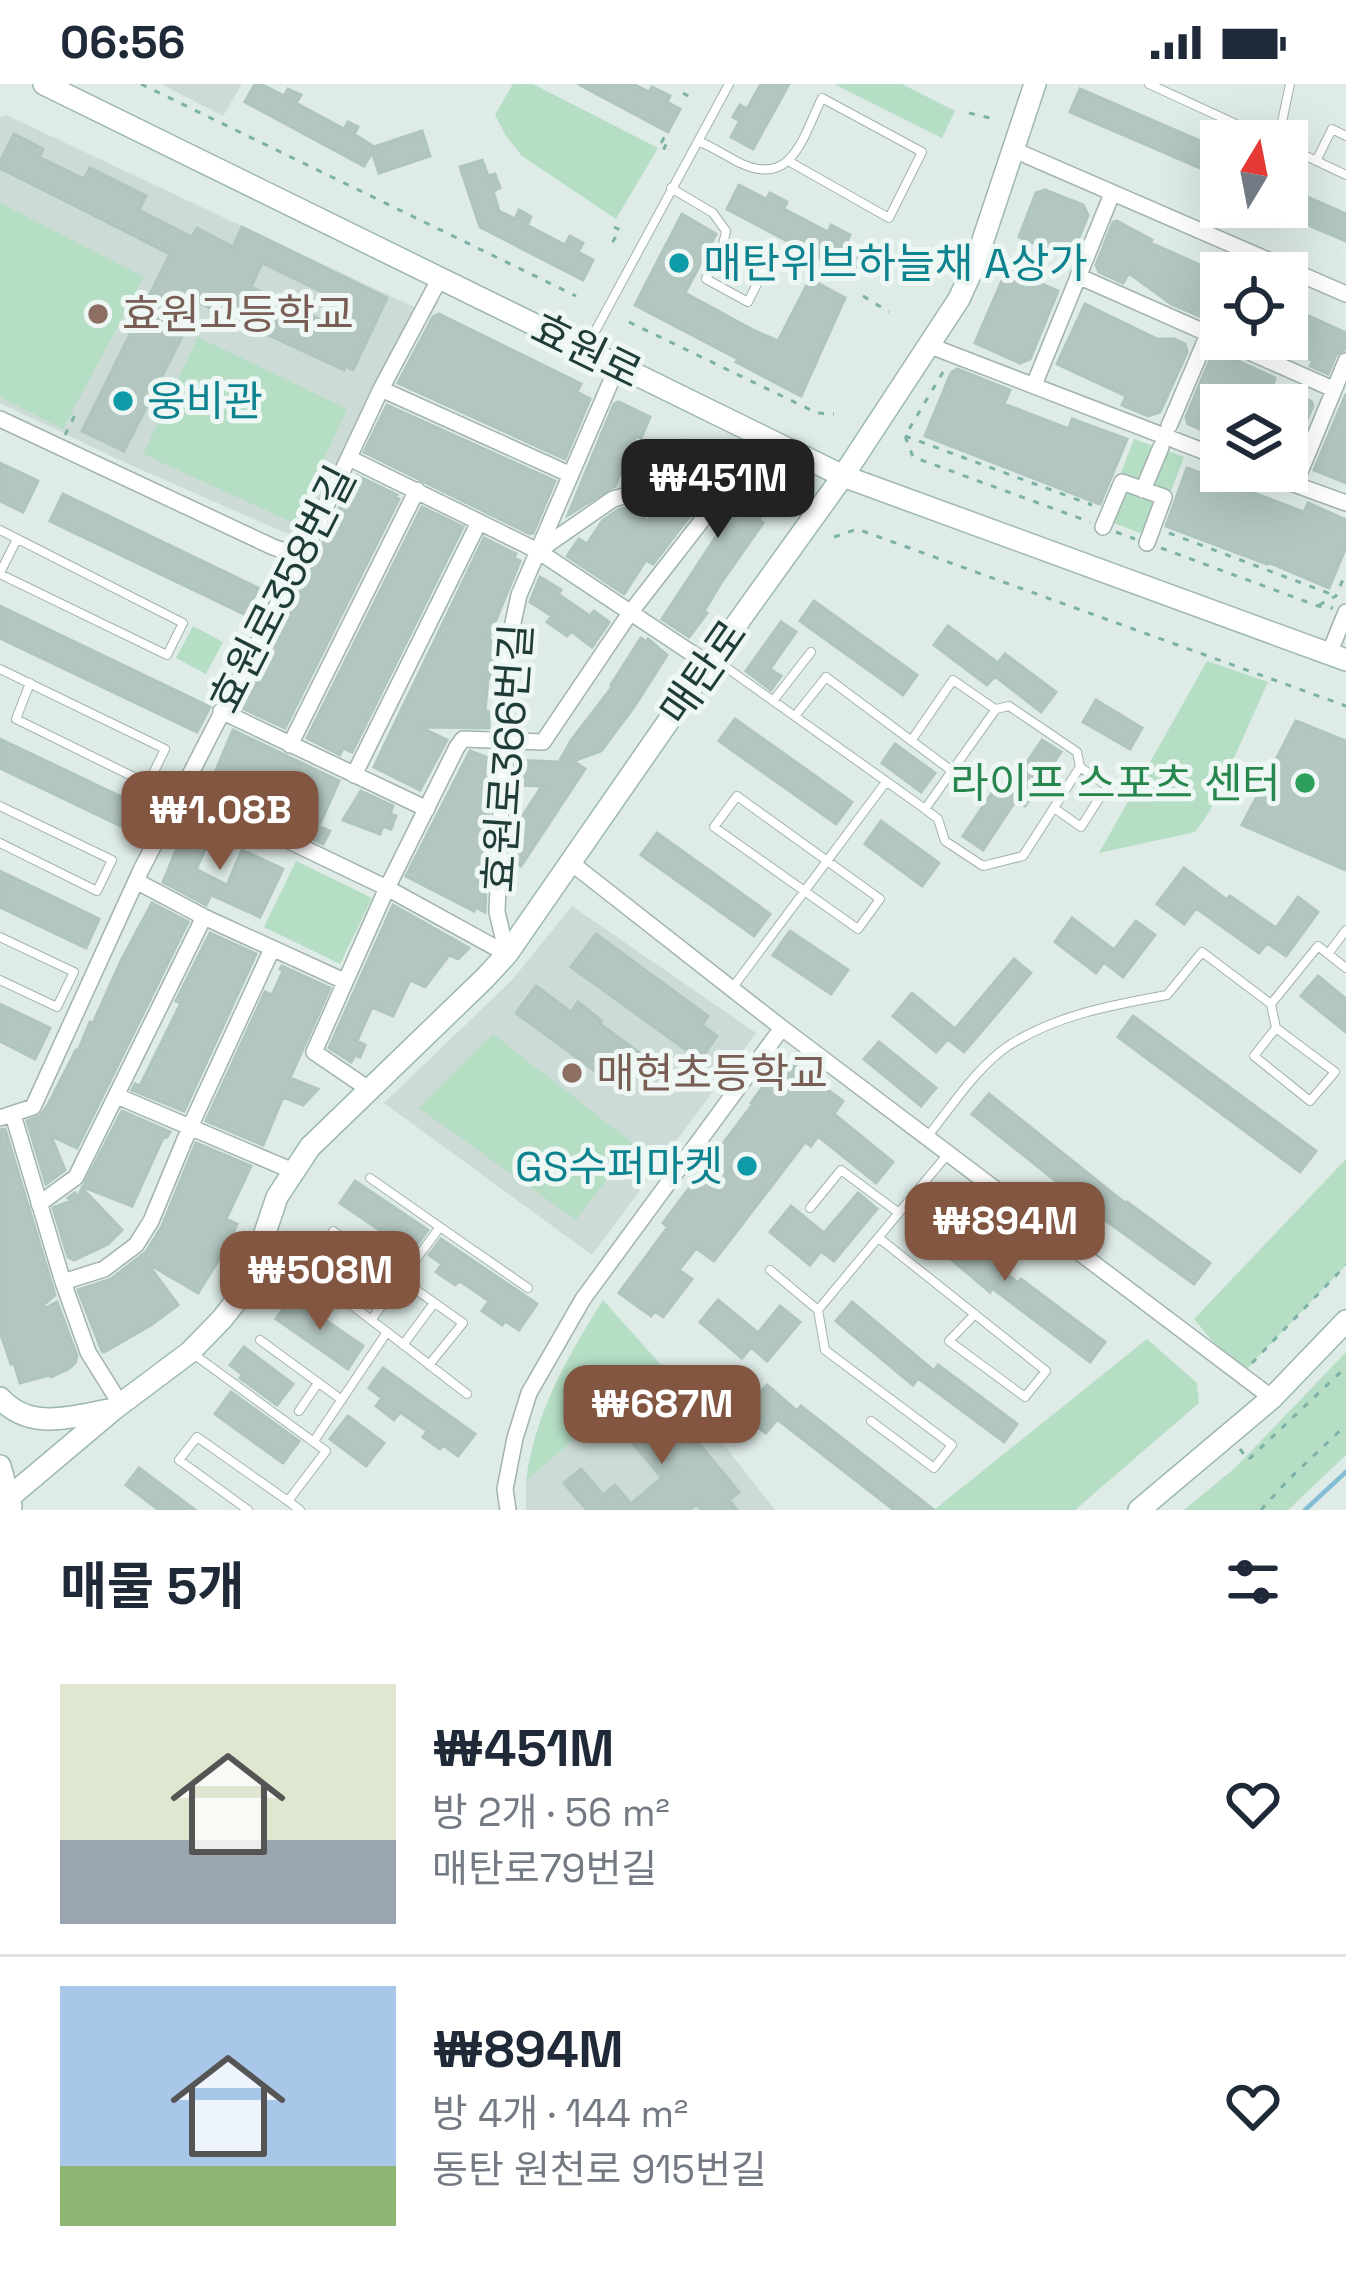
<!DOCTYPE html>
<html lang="ko">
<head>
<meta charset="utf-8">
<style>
  :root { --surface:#fff; --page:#f2f2f3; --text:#1f2937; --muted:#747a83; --line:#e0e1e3; --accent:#825640 }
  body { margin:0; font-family:"Space Grotesk","Noto Sans KR",sans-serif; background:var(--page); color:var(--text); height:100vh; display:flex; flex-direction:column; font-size:45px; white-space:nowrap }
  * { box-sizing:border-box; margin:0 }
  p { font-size:39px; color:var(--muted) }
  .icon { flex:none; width:66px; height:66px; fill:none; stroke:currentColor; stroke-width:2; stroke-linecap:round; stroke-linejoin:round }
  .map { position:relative; height:1426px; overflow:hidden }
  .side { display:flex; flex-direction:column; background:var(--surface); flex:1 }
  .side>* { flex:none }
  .needle { width:78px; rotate:10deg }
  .fabs { position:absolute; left:1200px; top:36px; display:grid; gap:24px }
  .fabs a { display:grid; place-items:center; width:108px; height:108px; border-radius:0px; background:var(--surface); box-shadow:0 12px 48px #0002; font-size:60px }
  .price { position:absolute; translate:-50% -102px; padding:0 27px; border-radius:24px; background:var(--accent); color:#fff; font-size:39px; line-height:78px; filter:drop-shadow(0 3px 6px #0008) }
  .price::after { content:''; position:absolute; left:50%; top:72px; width:36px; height:27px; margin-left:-18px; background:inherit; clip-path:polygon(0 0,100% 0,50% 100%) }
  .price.on { background:#222; color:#fff }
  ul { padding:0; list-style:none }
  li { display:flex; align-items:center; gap:36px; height:300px; padding:0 60px }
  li+li { border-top:3px solid var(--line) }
  li span { display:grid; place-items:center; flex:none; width:336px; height:240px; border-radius:0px; color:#555 }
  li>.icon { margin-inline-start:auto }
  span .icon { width:144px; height:144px; fill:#fffc; stroke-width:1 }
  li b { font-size:51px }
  h2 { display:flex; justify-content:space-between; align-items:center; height:144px; padding:0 60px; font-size:51px }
  .status { display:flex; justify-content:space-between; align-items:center; height:84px; padding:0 60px; background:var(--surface); direction:ltr }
  .status svg { height:33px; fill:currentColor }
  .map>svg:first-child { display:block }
</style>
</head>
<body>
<div class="status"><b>06:56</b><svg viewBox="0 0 49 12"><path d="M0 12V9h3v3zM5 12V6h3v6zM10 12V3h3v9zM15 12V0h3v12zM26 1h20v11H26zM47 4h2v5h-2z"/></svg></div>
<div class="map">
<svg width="1346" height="1426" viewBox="0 0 1346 1426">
  <rect width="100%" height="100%" fill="#deebe7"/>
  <path fill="#ccdbd6" d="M161,0H242L223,32Z
    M6,31L414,223L303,451L293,452L126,379L0,319V34Z
    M572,822L756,949L592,1171L384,1019L513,895Z
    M661,1281L775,1426H526V1397Z"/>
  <path fill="#b5dec5" d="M513,0H533L658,64L616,135L522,72L506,52L495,31Z
    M834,0H902L955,27L942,54Z
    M0,119L144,193L63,345L0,313Z
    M198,253L347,325L294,439L143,370Z
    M1134,355L1184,373L1153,454L1103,435Z
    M193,542L223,558L206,590L176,574Z
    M1207,577L1268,598L1210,727L1195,748L1099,769Z
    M296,777L372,814L340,880L264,843Z
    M493,950L634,1060L576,1136L419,1024Z
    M1346,1075V1181L1241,1291L1194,1235Z
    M603,1216L661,1281L526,1397C535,1328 567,1274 603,1216Z
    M1147,1255L1197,1299L1199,1319L1075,1426H934Z
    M1346,1268V1371L1288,1426H1184L1235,1384Z"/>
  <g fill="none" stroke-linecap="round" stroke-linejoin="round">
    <path stroke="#82bdd4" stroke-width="4.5" d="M1305,1426L1346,1388"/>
  </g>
  <path fill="#b3c6c0" stroke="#b0c5bf" stroke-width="3" fill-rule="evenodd" d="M255,0H261L284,12L288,5L294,8L301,11L296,19L344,45L348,38L358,43L354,50L374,63L422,47L430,72L379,89L372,68L364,82L245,18Z
    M578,0H633L649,8L652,3L670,12L667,18L680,25L668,48Z
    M761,0H789L753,65L731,53L740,37L733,33L740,21L747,25Z
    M1080,5L1221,66V93L1070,28Z
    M14,50L43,65L39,73L84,95L90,84L146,112L139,126L192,153L197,144L233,163L242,143L387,214L353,286L345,282L344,286L199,219L124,367L82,347L170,170L0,84V78ZM262,179L349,221L338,244L251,203Z
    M482,76L488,92L495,90L500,104L493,107L499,127L515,135L519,126L525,129L531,133L527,141L565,161L570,152L583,159L578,168L593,176L583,196L480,143L460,83Z
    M739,101L766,115L770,109L787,118L784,125L828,148L831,141L850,151L847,158L868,169L855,193L727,125Z
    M1287,104L1346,130V157L1287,132Z
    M1045,106L1083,121L1088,131L1071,174L1019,153L1036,109Z
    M682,130L716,150L685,209L753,246L778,257L810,195L845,214L801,312L736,278L738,275L635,221Z
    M1117,137L1152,156L1151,159L1218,189L1221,200L1202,233L1171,220L1129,189L1123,199L1099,188L1096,181L1113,138Z
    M1007,185L1058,207L1030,275L1020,279L975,259Z
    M1085,220L1155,254L1152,255H1174L1185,260L1187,268L1160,328L1148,332L1122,321L1126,312L1057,280Z
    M1287,222L1346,249V265L1336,271L1328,290L1310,282L1313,277L1266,255H1287Z
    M439,230L581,300L577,308L590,315L565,375L398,299L433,233Z
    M1219,268L1275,294L1273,300L1311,317L1313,322L1287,381V321H1221V329L1212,350L1188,340L1186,333L1212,271Z
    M957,285L1010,306L1004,320L1069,345L1072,335L1127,355L1100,420L925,352L951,289Z
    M1346,310V399L1314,386Z
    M619,318L650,333L641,354L636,352L615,402L568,431L614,320Z
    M387,321L555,397L533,449L530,450L364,368Z
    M686,356L714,369L711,375L765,405L769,418L759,436L763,439L721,499L704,527L707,529L689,553L662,535L717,451L740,421L722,411L727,402L714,395L717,390L678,372Z
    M0,379L38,397L23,428L0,417Z
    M1187,384L1304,428L1308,419L1346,436V463L1329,504L1268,478L1267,480L1166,442Z
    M356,391L397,411L395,413L399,415L285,644L244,625L243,618L249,605L253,607L284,537Z
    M63,410L258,504L246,531L50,437Z
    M670,415L692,429L653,480L646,476L624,510L567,472L579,455L587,460L603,436L618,426L629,423L648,437L661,417Z
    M422,423L463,443L352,668L343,664L340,671L307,654Z
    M484,454L516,470L514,474L520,477L489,553L492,558H497L492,595L488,594L485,627L489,628V644L420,643L447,656L420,706L374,683Z
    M540,493L561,506L558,510L590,532L594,527L609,538L592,563L571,547L567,552L547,538L552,532L530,518Z
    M814,517L917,591L903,611L800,537Z
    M0,522L210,623L197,648L0,554Z
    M781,538L796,548L770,585L781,592L771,606L746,587Z
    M948,542L998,579L1005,570L1056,608L1041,628L995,592L987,601L934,561Z
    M641,554L646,558L648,555L667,571L634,623L601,667L573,677L585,685L521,782L511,775V768L521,754L512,748L542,702L514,701L515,676L559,678L572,655L613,602L611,601Z
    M1096,616L1142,644L1130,665L1083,638Z
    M735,635L852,718L836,740L719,657Z
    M1296,637L1346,657V786L1242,741Z
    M233,646L339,697L319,742L330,747L323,760L208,705Z
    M0,655L157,730L144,753L0,684Z
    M1042,656L1061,668L1025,722L1016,716L983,766L963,752L998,700L1008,707Z
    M895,660L935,689L921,708L882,679Z
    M470,667L491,675L487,777L478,799L486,803L485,828L475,823L474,827L406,792Z
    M361,707L393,722L390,730L396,732L391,745L383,742L380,750L343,736Z
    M199,732L217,740L196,785L227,801L242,766L283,785L260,833L211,811L206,821L163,798L189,735Z
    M881,737L939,779L922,802L865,760Z
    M657,749L770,830L754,852L641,771Z
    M1184,784L1227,816L1230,812L1276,844L1298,813L1318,828L1286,872L1267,859L1259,869L1196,824L1184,840L1157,820Z
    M0,787L99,835L86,864L0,823Z
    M152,819L188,838L77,1064L51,1052L65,1086L46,1100L27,1037L40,1032L49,1019L76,966L78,967L90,938L93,939L121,877Z
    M393,821L469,864L458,875L449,871L425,903L410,896L393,932L372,923L357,957L365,961L360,973L355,971L351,978L329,964Z
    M1072,834L1114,866L1136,837L1155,851L1123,893L1104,878L1096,889L1055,858Z
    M790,847L848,886L831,910L773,871Z
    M210,849L256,870L184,1027L132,1006L135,1000L140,1002L181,919L176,917Z
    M596,850L708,932L702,941L717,952L700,976L571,883Z
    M1014,875L1031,889L964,968L948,955L936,968L893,932L912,909L955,945Z
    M282,882L330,904L290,994L318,1005L303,1021L283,1013L263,1061L206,1037L265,908L272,911L283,887L280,885Z
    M1318,892L1346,915V948L1301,912Z
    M536,902L571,928L578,918L602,937L600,940L641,970L617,1003L516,929Z
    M0,920L50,944L35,975L0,957Z
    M1133,932L1316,1067L1300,1088L1118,953Z
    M879,958L936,1004L921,1022L864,975Z
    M784,974L843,1017L834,1030L893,1078L876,1099L818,1052L811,1062L805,1058L714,1177L696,1164L679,1186L692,1195L663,1233L655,1227L651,1232L619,1209L668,1143L663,1139L753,1020L751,1019Z
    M989,1010L1126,1120L1127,1118L1210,1179L1194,1200L1101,1133L972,1030Z
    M122,1027L170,1048L167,1053L163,1054L132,1122L83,1103Z
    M5,1045L55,1211L43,1221L46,1224L57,1218L77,1272L75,1279L68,1285L51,1293L50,1291L20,1299L14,1279L11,1280L0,1248V1046Z
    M196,1059L251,1082L226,1135L237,1140L229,1159L198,1209L147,1179L178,1221L151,1241L104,1268L102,1267L78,1206L111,1195L146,1168L162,1142Z
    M355,1097L428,1146L416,1162L413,1160L409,1166L340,1119Z
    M82,1104L122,1146L108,1160L74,1176L68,1173L53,1124L71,1117L68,1114L75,1109L77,1115Z
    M858,1109L877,1125L834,1177L821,1167L810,1181L770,1148L791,1122L824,1149Z
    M922,1119L1018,1199L1021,1195L1105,1258L1090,1278L992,1204L990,1208L907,1138Z
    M441,1155L537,1220L519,1246L505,1237L502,1241L482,1227L489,1217L460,1197L455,1201L436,1188L442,1180L429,1171Z
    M292,1213L363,1262L348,1285L276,1235Z
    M718,1216L758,1249L780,1222L800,1238L767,1277L751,1263L742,1274L700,1238Z
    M852,1218L934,1287L938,1281L1017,1340L1004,1358L918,1294L913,1301L836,1237Z
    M244,1263L293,1300L277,1321L240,1294L243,1291L230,1281Z
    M383,1284L475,1350L458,1372L443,1361L440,1365L423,1353L427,1347L400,1328L394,1336L376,1322L382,1314L369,1304Z
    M767,1301L797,1327L801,1322L934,1426H894L777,1335L766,1349L741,1331Z
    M654,1306L739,1408L729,1416L737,1426H702L697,1420L689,1426H587L564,1399L581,1385L603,1411L615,1401L631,1420L662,1394L615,1338Z
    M231,1308L299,1357L283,1379L215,1330Z
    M348,1332L384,1359L366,1382L330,1355Z
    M139,1384L195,1426H159L126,1401Z"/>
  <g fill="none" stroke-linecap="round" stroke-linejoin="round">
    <defs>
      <path id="lane" d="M1149,0L1273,57
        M698,57C713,63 726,72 740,79C793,104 803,52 822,14L922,68L889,134L790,78
        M1278,57L1290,0
        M1287,63L1346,91
        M1316,77L1332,45L1346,52
        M671,104L713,129L726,147L723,161L706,195L748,218L764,186L723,161
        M586,264L729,0
        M0,446L183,539L167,571L0,490
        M0,489L17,455
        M713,574L925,725L938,735L945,757L983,782L1023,772L1080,683L1077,668L1009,622L996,625L925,725
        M0,585L165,665L148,700L16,635L30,599
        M773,617L811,568
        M795,632L826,593L952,687
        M911,657L953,596L995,625
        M737,712L880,815L858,845L714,743Z
        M0,722L112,776L97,807L0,759
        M1054,724L1081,743L1107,702L1080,683
        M0,853L74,888L57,923L0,896
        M1328,870L1346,846
        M733,903L886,698
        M1271,920L1318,862L1346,884
        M928,1052C952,1022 976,984 1008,962C1056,931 1112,921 1167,911L1202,868L1271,920L1276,944L1335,988L1310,1017L1254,972L1276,944
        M370,1094L440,1143
        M810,1124L841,1086L899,1129
        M333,1147L463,1239L429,1281
        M879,1154L1046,1287L1025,1313L949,1257L975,1230
        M371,1174L341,1213L387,1248
        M770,1186L818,1226
        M371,1236L440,1143L528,1204
        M260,1256L342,1316
        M403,1261L434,1219
        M192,1269L326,1367L288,1417L300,1426
        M299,1327L318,1299
        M871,1337L934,1384L952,1361L825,1266L818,1226L947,1071
        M314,1357L387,1248L467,1310
        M248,1426L179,1376L197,1353L288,1417"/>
      <path id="street" d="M1014,66L1346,210
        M1234,189L1238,180
        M1078,192L1333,305
        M928,261L1221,374
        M1034,301L1112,110
        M381,305L569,390
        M0,335L273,463L302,473
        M1169,342L1221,220
        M349,374L538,467L708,580
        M1258,387L1346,419
        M1295,400L1346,277
        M1143,406L1161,363
        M1103,443L1122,398L1164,413L1147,459
        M1329,570L1346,528
        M221,627L427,725
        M290,661L417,406
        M354,691L479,438
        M183,706L387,804L507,870
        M570,778L782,944L1272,1314
        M136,797L204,833L344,897
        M507,870L497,828L507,567L519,511L618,281
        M370,1006L314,968L387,804L457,663L463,655L543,658L630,529L703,435L709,419L669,400L613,415L538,467
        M117,1012L293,1087
        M13,1031L63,1198L88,1268L121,1321
        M0,1034L33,1023L141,786L302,473L381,305L440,194
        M39,1120L76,1093L204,833
        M63,1198L104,1185L136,1161L151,1137L190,1043L272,865
        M508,1426L505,1405L515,1354L529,1309L583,1215L782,944"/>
      <path id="secondary" d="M44,0L843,392L1346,576
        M0,1314C31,1348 73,1332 114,1325
        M0,1382L11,1422
        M0,1421L114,1325L190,1268L222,1235L241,1211L256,1176L277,1113L310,1063L485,894L507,870L708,580L843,392L959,215L975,180L1035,0
        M1139,1426L1272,1314L1346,1237"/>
    </defs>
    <use href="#lane" stroke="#a1b3af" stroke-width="10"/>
    <use href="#street" stroke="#a1b3af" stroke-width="18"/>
    <use href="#secondary" stroke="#9db7b1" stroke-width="24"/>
    <path stroke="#7cb1a7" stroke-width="3" stroke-dasharray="6 9" stroke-linecap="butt" d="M141,0L576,212
      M683,9L695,16
      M969,29L994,35
      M661,59L664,54L668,56L662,69L665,71
      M614,143L620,146L612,159L616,161
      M863,212L889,228
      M629,238L817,329L834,330
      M943,288L905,352L913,373L1090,438
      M65,351L76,329
      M905,352L1092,421
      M1116,448L1135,455
      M1169,449L1336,512
      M834,453L857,445L1346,622
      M1161,464L1318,522L1333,524
      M1319,521L1336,512L1346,488
      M1252,1279L1346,1181
      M1240,1365L1248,1376L1346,1283
      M1261,1426L1288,1396L1346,1341"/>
    <use href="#lane" stroke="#fff" stroke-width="8"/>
    <use href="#street" stroke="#fff" stroke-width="15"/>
    <use href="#secondary" stroke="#fff" stroke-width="21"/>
  </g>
  <g fill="#0f9aa8" stroke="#eff7f4" stroke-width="4.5">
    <circle cx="679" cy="179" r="12"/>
    <circle cx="123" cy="317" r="12"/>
    <circle cx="747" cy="1082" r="12"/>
  </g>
  <g fill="#8d6e63" stroke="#eff7f4" stroke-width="4.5">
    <circle cx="98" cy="230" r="12"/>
    <circle cx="572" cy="989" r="12"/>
  </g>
  <circle fill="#2e9e5b" stroke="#eff7f4" stroke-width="4.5" cx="1305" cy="699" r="12"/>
  <g text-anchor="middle" stroke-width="10" stroke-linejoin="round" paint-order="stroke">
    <g font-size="42" fill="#0d838f" stroke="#eff7f4" text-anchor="start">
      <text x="703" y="194">매탄위브하늘채 A상가</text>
      <text x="147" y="332">웅비관</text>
      <text x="723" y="1097" text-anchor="end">GS수퍼마켓</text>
    </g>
    <g font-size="42" fill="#785e54" stroke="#eff7f4" text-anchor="start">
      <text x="122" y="245">효원고등학교</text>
      <text x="596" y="1004">매현초등학교</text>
    </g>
    <g font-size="42" fill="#1f3c38" stroke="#eff7f4">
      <text transform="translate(587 266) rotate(26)" y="15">효원로</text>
      <text transform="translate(282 505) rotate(-63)" y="15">효원로358번길</text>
      <text transform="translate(703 588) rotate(-55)" y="15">매탄로</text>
      <text transform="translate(507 674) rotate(-86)" y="15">효원로366번길</text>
    </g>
    <g font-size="42" fill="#27864d" stroke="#eff7f4" text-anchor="end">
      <text x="1281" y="714">라이프 스포츠 센터</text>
    </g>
  </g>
</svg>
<div class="fabs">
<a><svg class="needle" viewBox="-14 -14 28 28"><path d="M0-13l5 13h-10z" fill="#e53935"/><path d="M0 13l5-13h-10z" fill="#747a83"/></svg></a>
<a><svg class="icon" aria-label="locate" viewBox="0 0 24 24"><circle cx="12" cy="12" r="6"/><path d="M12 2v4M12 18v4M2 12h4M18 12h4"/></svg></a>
<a><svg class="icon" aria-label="layers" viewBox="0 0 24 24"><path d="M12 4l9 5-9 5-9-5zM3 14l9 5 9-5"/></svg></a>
</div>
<b class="price on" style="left:718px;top:457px">₩451M</b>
<b class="price" style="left:220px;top:789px">₩1.08B</b>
<b class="price" style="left:1005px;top:1200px">₩894M</b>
<b class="price" style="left:320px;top:1249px">₩508M</b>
<b class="price" style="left:662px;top:1383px">₩687M</b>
</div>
<section class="side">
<h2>매물 5개<svg class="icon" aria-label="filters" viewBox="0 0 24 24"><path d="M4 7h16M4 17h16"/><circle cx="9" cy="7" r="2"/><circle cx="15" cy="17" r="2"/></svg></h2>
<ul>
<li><span style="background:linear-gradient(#dfe7d0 65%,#9aa5b1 0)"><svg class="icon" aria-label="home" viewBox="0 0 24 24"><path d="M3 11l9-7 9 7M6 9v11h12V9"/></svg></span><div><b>₩451M</b><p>방 2개 · 56 m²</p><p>매탄로79번길</p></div><svg class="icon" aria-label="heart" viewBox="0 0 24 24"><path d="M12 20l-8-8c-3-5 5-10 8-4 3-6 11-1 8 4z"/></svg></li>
<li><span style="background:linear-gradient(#a9c7e8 75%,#8fb573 0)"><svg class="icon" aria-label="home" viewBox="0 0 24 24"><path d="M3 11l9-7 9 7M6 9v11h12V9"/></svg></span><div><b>₩894M</b><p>방 4개 · 144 m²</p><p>동탄 원천로 915번길</p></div><svg class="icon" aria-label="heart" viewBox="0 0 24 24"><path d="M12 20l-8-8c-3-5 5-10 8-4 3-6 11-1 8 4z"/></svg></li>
</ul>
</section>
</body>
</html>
